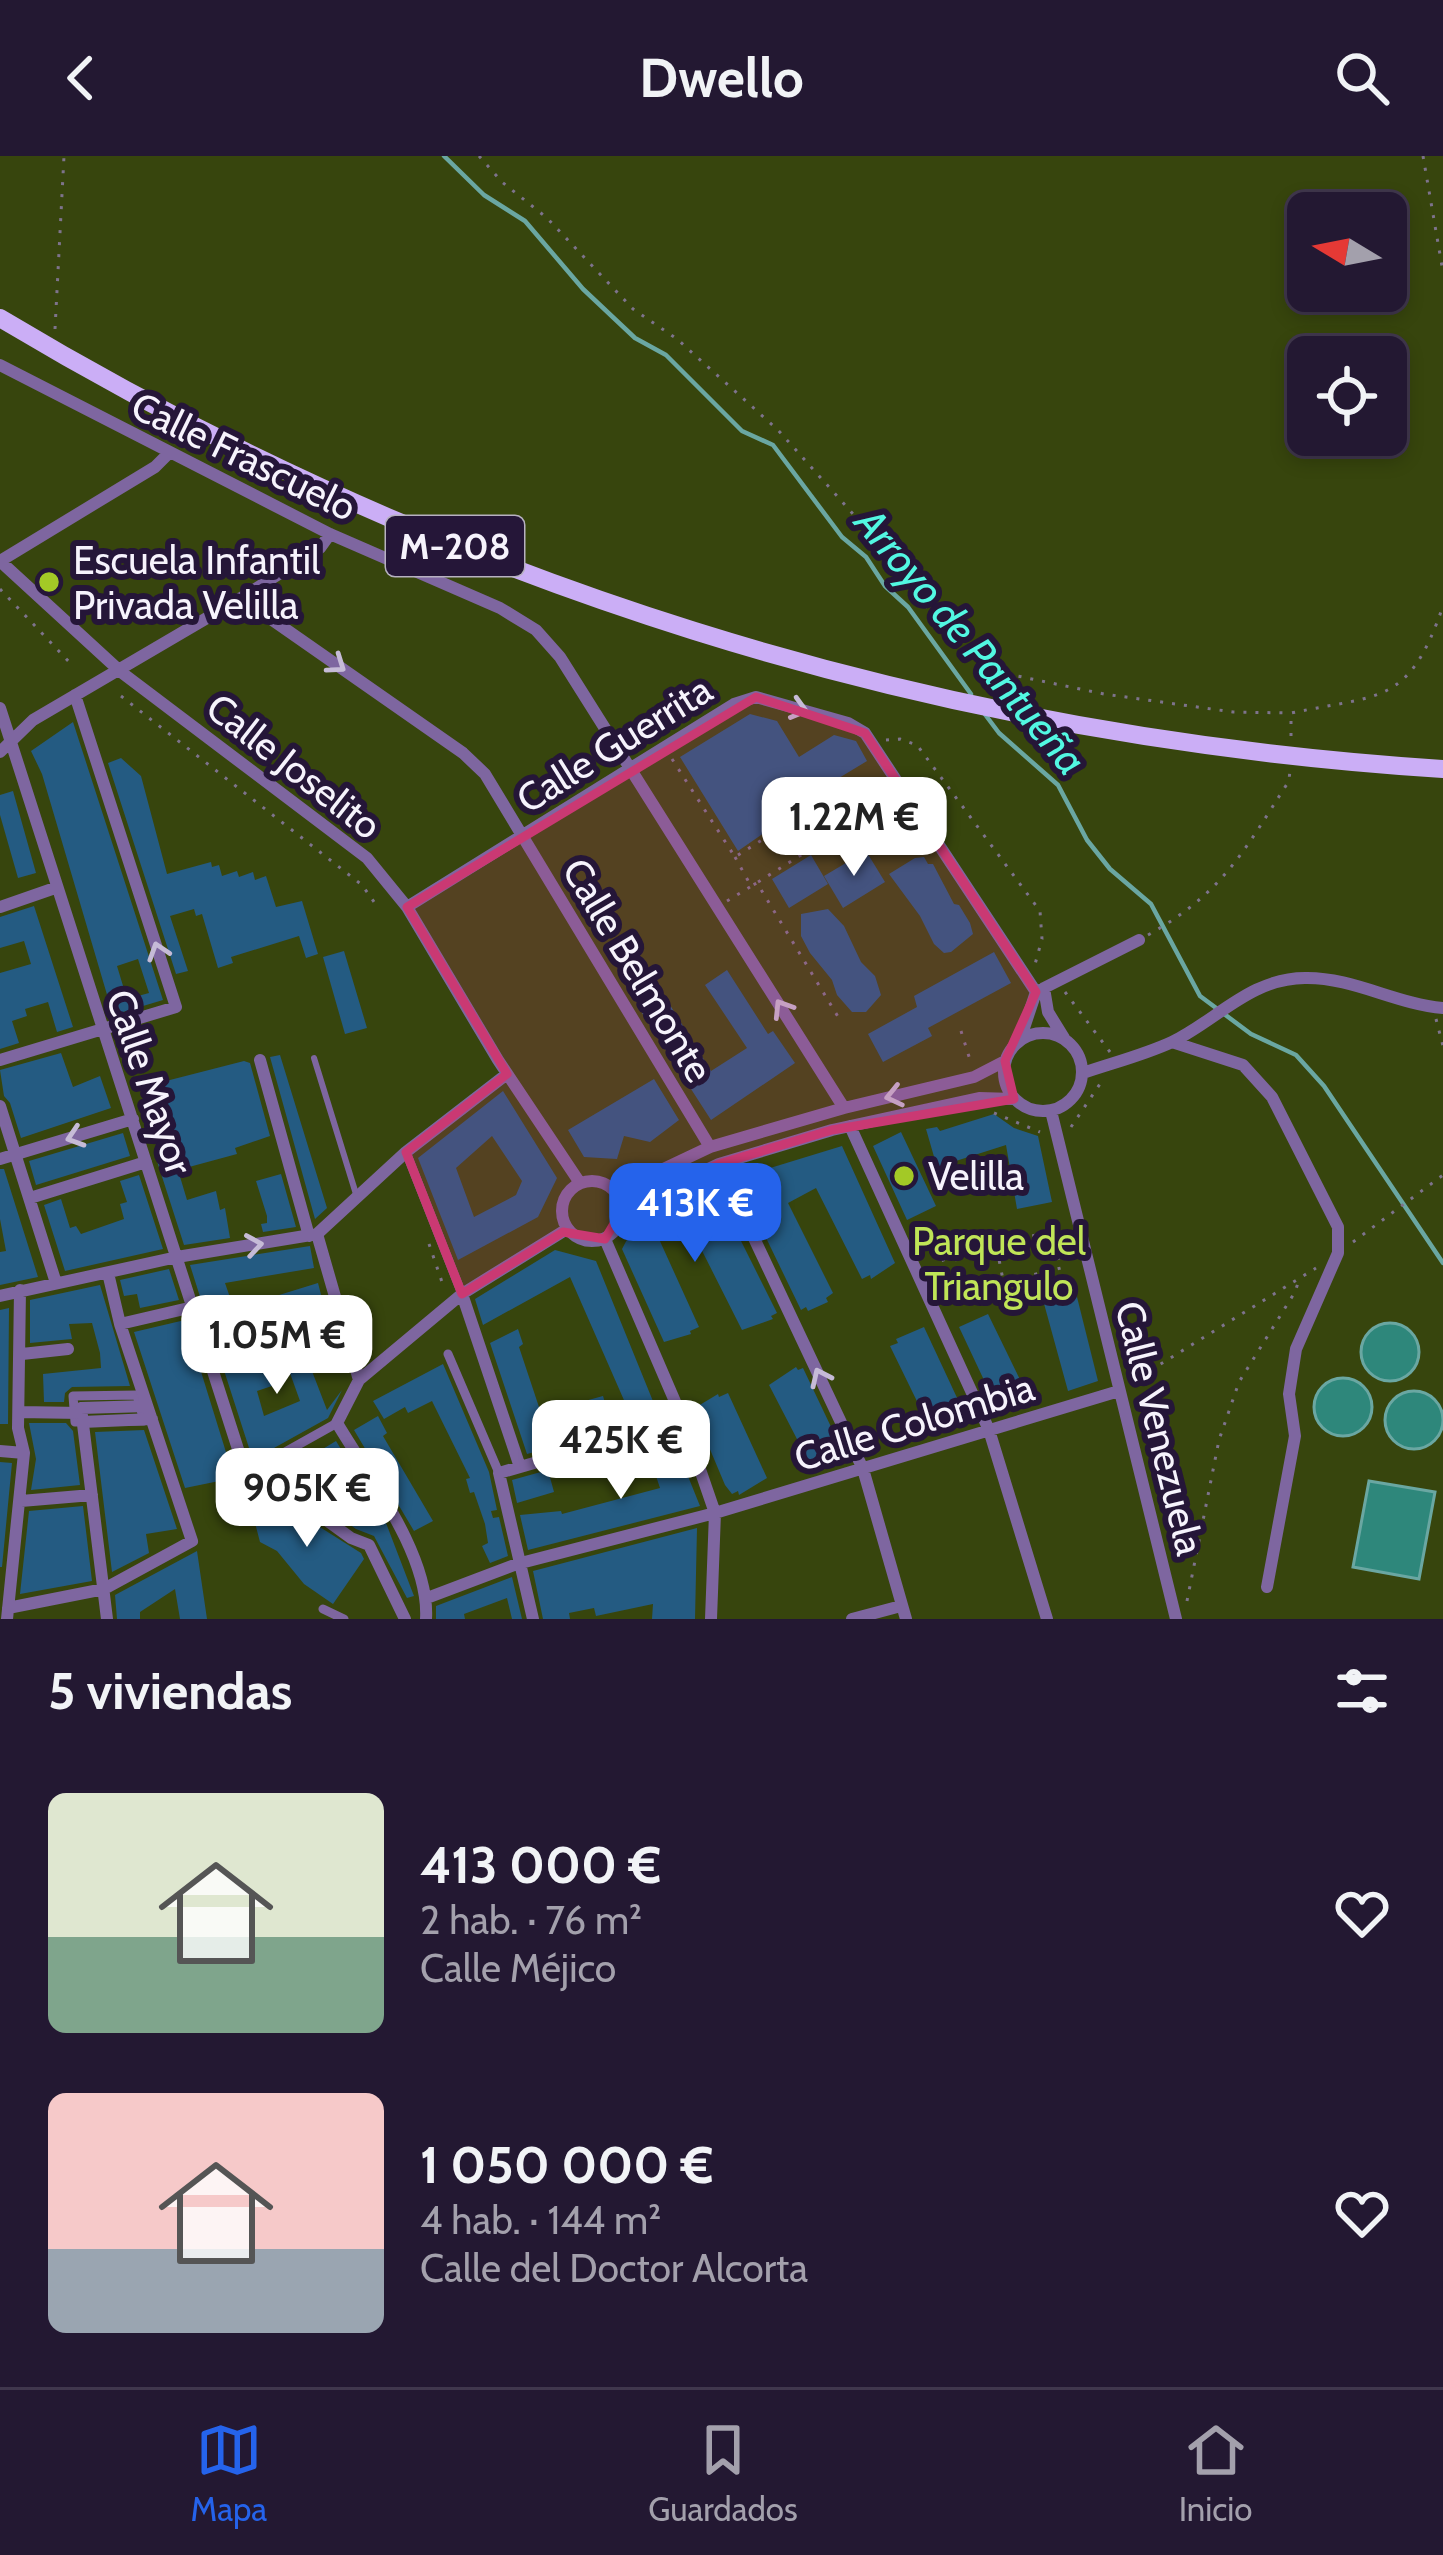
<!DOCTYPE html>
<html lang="es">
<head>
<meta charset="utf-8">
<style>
  :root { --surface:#231832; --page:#2f253e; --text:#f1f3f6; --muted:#a3a0ac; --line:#40374d; --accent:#2563eb }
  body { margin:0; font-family:Cabin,sans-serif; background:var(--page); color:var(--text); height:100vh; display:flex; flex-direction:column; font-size:45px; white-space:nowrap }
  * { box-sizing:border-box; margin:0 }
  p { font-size:39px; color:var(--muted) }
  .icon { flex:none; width:66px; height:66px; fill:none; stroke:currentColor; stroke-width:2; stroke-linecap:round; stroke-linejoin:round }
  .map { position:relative; height:1463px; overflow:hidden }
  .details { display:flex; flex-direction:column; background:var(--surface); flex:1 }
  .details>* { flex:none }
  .needle { width:78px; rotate:280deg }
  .controls { position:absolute; left:1287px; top:36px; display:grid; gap:24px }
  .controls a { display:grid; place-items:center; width:120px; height:120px; border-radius:18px; background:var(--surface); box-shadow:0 6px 18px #0003,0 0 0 3px var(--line); font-size:60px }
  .price { position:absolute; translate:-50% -102px; padding:0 27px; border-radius:24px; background:#fff; color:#222; font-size:39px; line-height:78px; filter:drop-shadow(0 3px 6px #0008) }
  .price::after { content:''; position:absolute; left:50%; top:72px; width:36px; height:27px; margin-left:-18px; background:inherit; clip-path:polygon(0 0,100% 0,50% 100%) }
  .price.selected { background:var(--accent); color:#fff }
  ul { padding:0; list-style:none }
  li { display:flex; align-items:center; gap:36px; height:300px; padding:0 48px }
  li span { display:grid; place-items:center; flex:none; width:336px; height:240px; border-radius:18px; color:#555 }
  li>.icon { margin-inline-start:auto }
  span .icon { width:144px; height:144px; fill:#fffc; stroke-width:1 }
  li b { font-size:51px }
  h2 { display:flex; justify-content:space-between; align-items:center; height:144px; padding:0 48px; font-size:51px }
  header { display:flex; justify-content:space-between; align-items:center; height:156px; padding:0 48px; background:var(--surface); font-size:54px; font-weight:700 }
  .tabs { display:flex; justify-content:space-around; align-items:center; height:168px; border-top:3px solid var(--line); background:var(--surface); font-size:33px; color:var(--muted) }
  .tabs a { display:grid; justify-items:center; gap:6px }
  .tabs .selected { color:var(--accent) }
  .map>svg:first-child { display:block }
</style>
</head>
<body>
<header><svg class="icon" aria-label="back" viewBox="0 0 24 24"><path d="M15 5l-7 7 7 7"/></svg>Dwello<svg class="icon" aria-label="search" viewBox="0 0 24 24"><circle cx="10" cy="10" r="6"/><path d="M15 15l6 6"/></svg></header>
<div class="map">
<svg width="1443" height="1463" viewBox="0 0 1443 1463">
  <rect width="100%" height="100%" fill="#2f2042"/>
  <path fill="#37450d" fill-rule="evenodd" d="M0,0H1443V1463H0ZM1308,57H1386V135H1308ZM1308,201H1386V279H1308Z"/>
  <path fill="#2e877b" stroke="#6aa7a2" stroke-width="3" d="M1361 1196a29 29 0 1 1 58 0a29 29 0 1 1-58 0Z
    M1314 1251a29 29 0 1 1 58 0a29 29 0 1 1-58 0Z
    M1385 1264a29 29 0 1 1 58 0a29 29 0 1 1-58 0Z
    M1369,1325L1435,1336L1419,1423L1353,1411Z"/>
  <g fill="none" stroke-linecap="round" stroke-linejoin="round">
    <path stroke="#6aa7a2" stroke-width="4.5" d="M444,0L484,39L525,65L583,133L635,182L666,199L742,275L773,289L842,381L866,401L885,430L908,451L971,538
      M984,557L999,577L1058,629L1087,684L1110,713L1151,748L1200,840L1251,878L1296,899L1324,930L1443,1107"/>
  </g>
  <path fill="#245b82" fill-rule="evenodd" d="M750,558L777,565L799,601L834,579L856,585L867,605L773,662L777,668L738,695L680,601Z
    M73,566L163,844L113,859L42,618L31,595ZM138,803L149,837L127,843L117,810Z
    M121,602L141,620L167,718L211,706L212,711L219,709L222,720L237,715L239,721L253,716L255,724L266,720L276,751L302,745L318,798L306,802L299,780L231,801L233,807L218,812L202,758L196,760L194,753L170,760L188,815L176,818L108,607Z
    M13,635L36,717L18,722L0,659V639Z
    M894,645L912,673L872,699L854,671Z
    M866,695L885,726L843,752L824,720Z
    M811,699L828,728L789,752L772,723Z
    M924,701L928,708H933L954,748L959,749L970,767L973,778L951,796L944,797L934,788L920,760L889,718L915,702Z
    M34,750L73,871L57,876L48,846L25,853L27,860L12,865L19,887L0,893V817L31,808L24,785L0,792V761Z
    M828,753L844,770L861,806L875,820L881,839L866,856H852L837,839L832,824L810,797L801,780V758Z
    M344,795L367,872L345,878L323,801Z
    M994,796L1011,827L928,872L932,880L883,906L868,878L917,851L914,840Z
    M727,814L768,878L773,875L795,907L711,964L642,857L665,841L711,915L747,892L705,829Z
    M61,897L73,931L100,920L111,952L21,982L10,947L4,940L0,914Z
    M280,899L327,1052L315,1063L270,901Z
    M244,905L250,907L270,980L235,992L237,998L178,1014L187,1044L216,1035L220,1054L225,1052L230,1082L184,1089L156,1002L173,997L163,963L155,966L148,941L155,939L150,923L164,919L166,925Z
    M654,923L679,964L650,986L624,980L617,1003L584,1001L568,974Z
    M503,935L557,1022L538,1061L458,1104L418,1002ZM492,980L522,1025L516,1039L474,1061L456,1012Z
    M994,958L1014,972L1038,980L1052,1046L1017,1053L1006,989L937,1011L926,973L937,971L940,975Z
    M901,976L936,1050L907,1064L873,990Z
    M123,977L130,1000L36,1029L29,1005Z
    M842,990L895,1107L871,1123L870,1119L862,1123L816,1032L788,1047L833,1137L826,1142L828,1146L808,1155L806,1151L801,1154L737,1022Z
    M0,1013H4L38,1121L0,1129V1096L6,1095L0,1063Z
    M281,1018L296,1071L263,1076L261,1068L267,1067V1060L256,1025Z
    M139,1019L163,1093L65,1115L44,1049L61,1043L70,1072L76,1070L81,1078L124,1063L120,1048L127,1046L120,1025Z
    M713,1029L777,1157L771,1160L773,1163L742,1174L689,1069L659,1083L699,1171L690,1175L691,1178L664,1186L622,1093L638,1063Z
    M310,1090L314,1112L225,1127L234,1153L318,1127L325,1154L272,1169L266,1155L250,1161L255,1174L214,1185L190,1109Z
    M555,1094L596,1105L659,1260L634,1267L570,1121L483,1169L475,1143Z
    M169,1113L179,1144L140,1152L137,1138L124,1140L120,1124Z
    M100,1129L130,1230L72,1231L65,1237L64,1246H44L43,1218L101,1212L100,1197L92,1167L69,1168L72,1183L30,1187V1144Z
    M1076,1137L1098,1225L1068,1235L1043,1144Z
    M9,1152L8,1268H0V1154Z
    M988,1158L1028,1240L999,1256L959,1171Z
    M185,1164L234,1322L185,1332L134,1176Z
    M924,1171L966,1261L960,1264L962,1268L943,1277L940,1272L932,1276L890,1190L898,1187L896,1183Z
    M518,1173L523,1188L519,1191L541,1257L603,1240L611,1267L541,1288L542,1294L527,1298L490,1187Z
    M321,1181L327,1204L310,1210L327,1254L342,1234L328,1262L265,1297L250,1295L221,1205L260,1194L272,1230L257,1235L264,1260L300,1245L286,1206L305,1200L300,1187Z
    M443,1208L489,1316L497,1354L491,1355L493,1362L499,1361L508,1400L490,1407L482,1390L488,1387L485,1368L474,1336L470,1337L466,1323L470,1322L432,1245L408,1257L405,1251L384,1263L373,1245Z
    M796,1211L798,1214L803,1212L843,1296L842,1301L822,1311L820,1308L812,1312L769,1229Z
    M728,1237L767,1322L739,1339L738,1335L732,1338L725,1329L693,1253L718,1238L719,1241Z
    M378,1260L387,1277L383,1280L433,1365L414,1375L354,1274Z
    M29,1267H66L73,1275L80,1329L31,1334L36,1303Z
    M144,1274L177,1373L146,1378L149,1397L112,1416L95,1276Z
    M671,1278L700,1350L528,1394L520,1359L561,1355L562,1358L660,1332L651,1305L644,1307L640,1287Z
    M336,1285L386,1367L414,1440L407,1442L374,1380L356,1373L323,1349L303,1345L280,1331L311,1322L306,1303Z
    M0,1306L12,1307L2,1411H0Z
    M548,1314L554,1336L517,1347L512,1324Z
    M255,1338L285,1360L315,1368L361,1397L364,1403L333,1448L304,1428L277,1395L260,1386L248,1340Z
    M83,1350L92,1425L20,1438L29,1355Z
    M697,1372L695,1463H652L653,1448L596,1460L594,1452L569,1457L570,1463H543L533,1415Z
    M197,1395L207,1463H180L175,1433L140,1456V1463H117L115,1439Z
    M512,1421L522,1463H512L507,1442L464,1458L465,1463H436V1450Z"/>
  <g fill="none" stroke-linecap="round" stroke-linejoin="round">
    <path stroke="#7e738c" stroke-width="3" stroke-dasharray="3 9" stroke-linecap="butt" d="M479,0L502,26L547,62L633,153L677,183L778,274L862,368L953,484L1003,517L1104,538L1233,556L1291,557
      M1423,0L1443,116
      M55,173L64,0
      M0,433L73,510
      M121,540L362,729L379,753
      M1291,580V557C1382,538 1409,549 1443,450
      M886,584L900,583L917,589L1040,755L1042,783L1034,812
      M672,603L735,701L827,643L838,647L879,623
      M735,701L751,730L757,727L840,864
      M758,726L892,642
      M727,745L750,731
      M1148,779C1224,736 1243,696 1289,625L1290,613
      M1065,836L1110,896
      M1436,863L1443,890
      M961,875L971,907
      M994,957L1040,976
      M1071,971L1102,925
      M1353,1086L1443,1019
      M429,1088L442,1126
      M997,1093L1003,1124
      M1056,1094L1051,1075L956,1100L963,1136L1061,1112L1056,1094L1069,1090L1064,1072
      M956,1100L940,1105L948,1139L962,1136
      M1130,1227L1316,1112
      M1187,1445L1219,1284L1239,1226L1295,1136L1299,1124"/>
    <path stroke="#7e66a0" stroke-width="6" d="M314,902L356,1038"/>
    <path stroke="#7e66a0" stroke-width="9" d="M406,996L462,1138
      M448,1198L499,1317
      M137,1239L144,1265L75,1266L73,1240Z
      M244,1325L246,1318L337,1267
      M323,1453L344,1463"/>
    <path stroke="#7e66a0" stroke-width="12" d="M0,209L330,378L500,452L536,474L560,501L844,952
      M0,405L121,516L367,702L407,751L498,904L580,1027
      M0,405L155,311L169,297
      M241,442L463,597L485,618L710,991
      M0,552L246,1318C266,1331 293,1362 318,1358L351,1382L369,1389L405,1463
      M0,596L33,564L241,442L320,392L330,378
      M0,751L55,732
      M407,751L734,548L756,541L848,567L865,577L1036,836L1020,884
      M1044,832L1048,856L1064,882
      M1036,836L1139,784
      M1004 916a39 39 0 1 1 78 0a39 39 0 1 1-78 0Z
      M1172,886L1243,909L1272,941L1338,1071V1097L1296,1193L1289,1238L1295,1280L1267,1431
      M0,904L176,851L75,539
      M260,904L309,1080
      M1083,917C1112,907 1144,899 1172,886C1217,864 1251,822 1305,822C1352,821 1396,848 1443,852
      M0,950L56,1127
      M1051,955L1176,1463
      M850,970L989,1274L1047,1463
      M0,1003L133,963
      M719,1008L863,1313L906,1463
      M562 1055a30 30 0 1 1 60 0a30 30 0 1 1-60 0Z
      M615,1036L710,991L844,952L974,921L1005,905
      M30,1042L146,1006
      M622,1054L719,1008L832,974L979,942L1014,943
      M317,1078L359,1224
      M605,1083L683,1264L715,1357L711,1463
      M462,1138L520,1311
      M0,1140L177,1101L317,1078L406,996L507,918
      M120,1168L193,1151
      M22,1198L68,1193
      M208,1198L338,1162
      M19,1256L81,1257
      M82,1266L152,1263
      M0,1295L24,1297
      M21,1345L92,1339
      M427,1442L517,1408L715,1357L1119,1235
      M8,1452L104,1433L192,1385L120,1168L108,1117
      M7,1463L24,1297L18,1272L20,1134
      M107,1463L81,1252L147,1250
      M426,1463C430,1400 369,1321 337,1267L359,1224L462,1138L567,1073
      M533,1463L499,1317L683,1264
      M852,1463L901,1450"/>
    <path stroke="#cbaef6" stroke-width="18" d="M0,162C443,428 927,580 1443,613"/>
  </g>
  <defs><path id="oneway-chevron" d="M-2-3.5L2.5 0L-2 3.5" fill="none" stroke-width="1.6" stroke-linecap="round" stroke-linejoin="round" transform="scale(3)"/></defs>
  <g stroke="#c6bbd7">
    <use href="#oneway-chevron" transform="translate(337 509) rotate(35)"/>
    <use href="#oneway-chevron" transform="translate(799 553) rotate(16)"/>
    <use href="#oneway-chevron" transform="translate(158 795) rotate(-108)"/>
    <use href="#oneway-chevron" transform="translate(782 852) rotate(-122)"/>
    <use href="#oneway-chevron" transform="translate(894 940) rotate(167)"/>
    <use href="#oneway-chevron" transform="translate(75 981) rotate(162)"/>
    <use href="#oneway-chevron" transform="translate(254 1089) rotate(-9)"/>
    <use href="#oneway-chevron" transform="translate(820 1221) rotate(-115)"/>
  </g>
  <path fill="#ca3973" fill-opacity="0.2" stroke="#ca3973" stroke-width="9" stroke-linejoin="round" d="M756,541L865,577L1036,836L1005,905L1014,943L832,974L719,1008L622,1054L605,1083L563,1076L462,1138L406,996L507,918L407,751Z"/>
  <g fill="#a3c926" stroke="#251638" stroke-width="4.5">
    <circle cx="49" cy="426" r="12"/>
    <circle cx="904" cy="1020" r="12"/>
  </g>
  <g text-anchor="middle" stroke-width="12" stroke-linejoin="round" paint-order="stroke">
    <rect fill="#251638" stroke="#b7b1c1" stroke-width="3" x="386" y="360" width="138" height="60" rx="9"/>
    <g font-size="36" font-weight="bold" fill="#f6f3fc">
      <text x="455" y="403">M-208</text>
    </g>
    <g font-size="39" fill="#f6f3fc" stroke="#251638">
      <text transform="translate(244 300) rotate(26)" y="14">Calle Frascuelo</text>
      <text transform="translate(614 588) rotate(-32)" y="14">Calle Guerrita</text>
      <text transform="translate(294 610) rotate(38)" y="14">Calle Joselito</text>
      <text transform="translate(638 814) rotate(59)" y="14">Calle Belmonte</text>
      <text transform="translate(150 926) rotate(71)" y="14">Calle Mayor</text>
      <text transform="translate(914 1266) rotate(-17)" y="14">Calle Colombia</text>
      <text transform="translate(1160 1272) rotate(76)" y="14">Calle Venezuela</text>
    </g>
    <g font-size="39" fill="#f6f3fc" stroke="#251638" text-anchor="start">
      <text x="73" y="418">Escuela Infantil<tspan x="73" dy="45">Privada Velilla</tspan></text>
      <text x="928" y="1034">Velilla</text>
    </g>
    <g font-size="39" fill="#c0e557" stroke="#251638">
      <text x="999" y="1099">Parque del<tspan x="999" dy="45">Triangulo</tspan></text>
    </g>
    <g font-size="42" font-style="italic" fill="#52f7e2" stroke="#251638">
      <text transform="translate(971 485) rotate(50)" y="15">Arroyo de Pantueña</text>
    </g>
  </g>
</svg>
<div class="controls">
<a><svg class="needle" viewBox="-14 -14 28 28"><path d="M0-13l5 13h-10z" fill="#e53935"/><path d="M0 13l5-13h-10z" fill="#a3a0ac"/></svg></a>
<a><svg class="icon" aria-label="locate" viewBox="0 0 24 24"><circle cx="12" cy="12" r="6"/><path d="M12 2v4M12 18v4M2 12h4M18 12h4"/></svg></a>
</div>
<b class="price" style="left:854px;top:723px">1.22M €</b>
<b class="price selected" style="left:695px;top:1109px">413K €</b>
<b class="price" style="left:277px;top:1241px">1.05M €</b>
<b class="price" style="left:621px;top:1346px">425K €</b>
<b class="price" style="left:307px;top:1394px">905K €</b>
</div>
<section class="details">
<h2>5 viviendas<svg class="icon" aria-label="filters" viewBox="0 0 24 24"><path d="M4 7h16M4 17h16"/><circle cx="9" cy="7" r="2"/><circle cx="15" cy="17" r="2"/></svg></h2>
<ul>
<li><span style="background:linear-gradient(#dfe7d0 60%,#7fa58c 0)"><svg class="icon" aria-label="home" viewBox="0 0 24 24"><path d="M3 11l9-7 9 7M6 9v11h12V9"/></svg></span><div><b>413 000 €</b><p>2 hab. · 76 m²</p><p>Calle Méjico</p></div><svg class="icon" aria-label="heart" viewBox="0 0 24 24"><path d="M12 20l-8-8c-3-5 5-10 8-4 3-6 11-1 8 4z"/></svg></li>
<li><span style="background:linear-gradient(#f6c9c9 65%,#9aa5b1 0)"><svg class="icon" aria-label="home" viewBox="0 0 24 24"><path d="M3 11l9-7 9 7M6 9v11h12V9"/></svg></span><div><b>1 050 000 €</b><p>4 hab. · 144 m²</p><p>Calle del Doctor Alcorta</p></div><svg class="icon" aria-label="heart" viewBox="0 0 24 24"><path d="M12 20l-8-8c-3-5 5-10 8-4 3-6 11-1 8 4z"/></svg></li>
</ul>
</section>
<nav class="tabs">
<a class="selected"><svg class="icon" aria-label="map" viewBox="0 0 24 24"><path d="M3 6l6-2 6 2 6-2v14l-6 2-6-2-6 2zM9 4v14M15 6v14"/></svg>Mapa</a>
<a><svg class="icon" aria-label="saved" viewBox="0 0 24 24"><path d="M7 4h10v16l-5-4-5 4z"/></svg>Guardados</a>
<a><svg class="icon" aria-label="home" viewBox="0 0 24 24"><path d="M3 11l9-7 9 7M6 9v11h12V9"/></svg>Inicio</a>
</nav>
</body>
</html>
